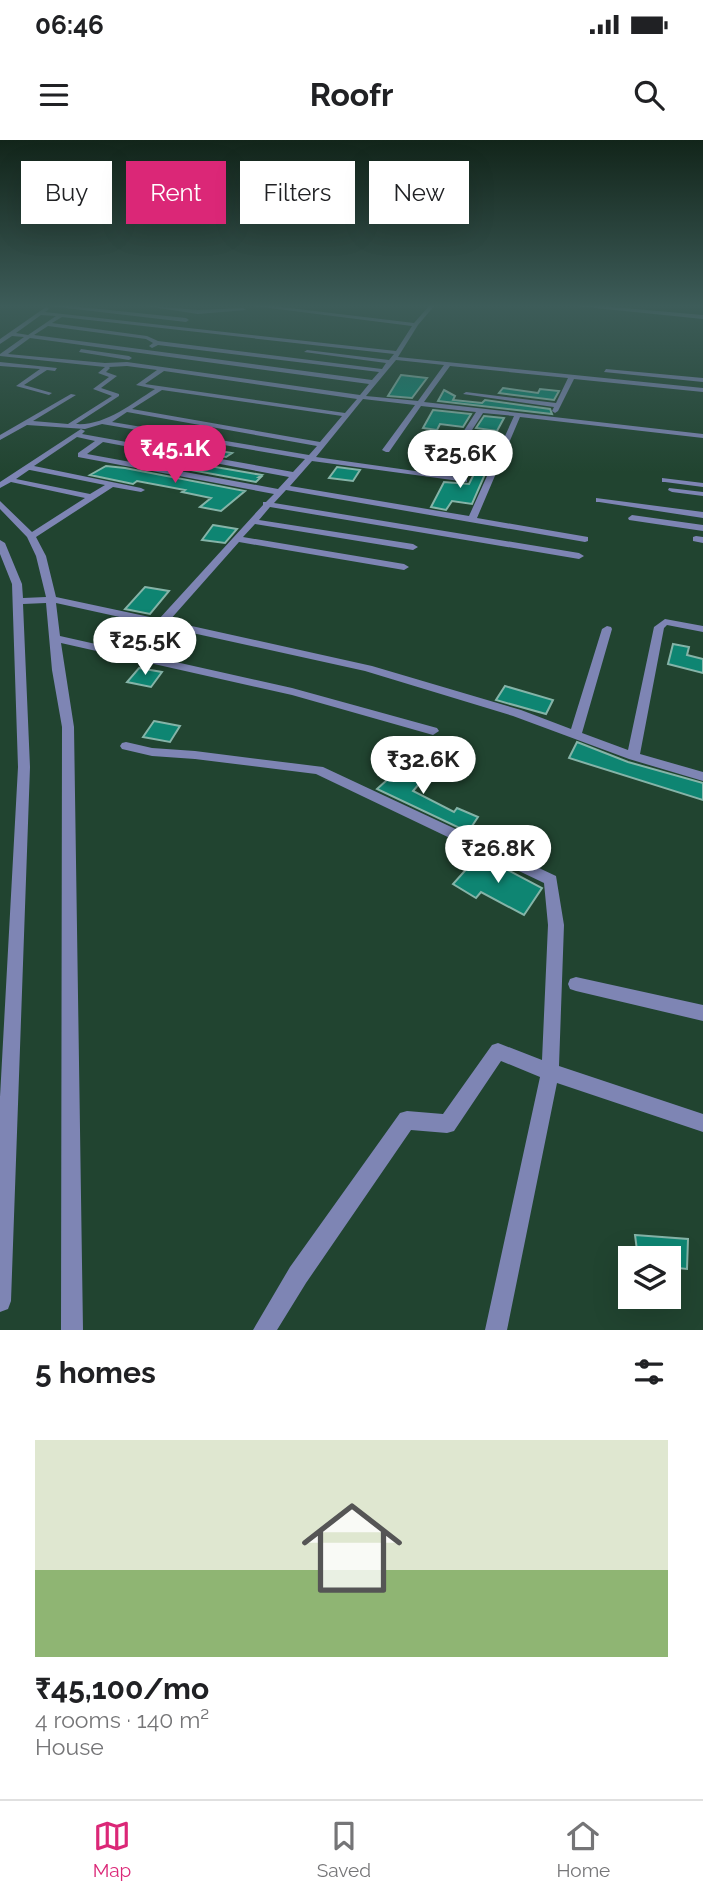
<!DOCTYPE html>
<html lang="en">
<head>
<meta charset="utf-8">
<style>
  :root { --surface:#fff; --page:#f6f6f6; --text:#202124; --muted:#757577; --line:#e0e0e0; --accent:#db2777 }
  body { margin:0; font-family:Raleway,sans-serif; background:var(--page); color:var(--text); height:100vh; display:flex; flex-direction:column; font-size:26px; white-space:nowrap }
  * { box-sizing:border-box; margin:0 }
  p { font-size:23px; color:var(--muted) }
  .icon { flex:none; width:38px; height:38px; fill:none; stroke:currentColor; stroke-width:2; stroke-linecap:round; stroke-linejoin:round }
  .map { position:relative; height:1190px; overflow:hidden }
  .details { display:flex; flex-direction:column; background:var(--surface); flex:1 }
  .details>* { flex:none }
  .guide { position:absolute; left:21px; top:21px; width:662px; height:63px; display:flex; gap:14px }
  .buttons { position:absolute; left:618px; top:1106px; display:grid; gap:14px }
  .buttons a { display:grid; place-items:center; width:63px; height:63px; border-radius:0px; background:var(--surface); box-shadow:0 7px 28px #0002; font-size:35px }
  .price { position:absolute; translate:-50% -60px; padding:0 16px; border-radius:24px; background:#fff; color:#222; font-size:23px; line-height:46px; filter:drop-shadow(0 2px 4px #0008) }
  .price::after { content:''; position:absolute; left:50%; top:42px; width:21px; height:16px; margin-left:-10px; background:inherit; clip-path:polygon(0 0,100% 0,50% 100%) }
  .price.on { background:var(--accent); color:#fff }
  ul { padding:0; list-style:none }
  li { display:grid; align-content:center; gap:14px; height:371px; padding:0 35px }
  li span { display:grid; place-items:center; height:217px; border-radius:0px; color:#555 }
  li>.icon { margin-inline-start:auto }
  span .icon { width:126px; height:126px; fill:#fffc; stroke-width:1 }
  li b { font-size:30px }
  h2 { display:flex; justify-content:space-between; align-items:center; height:84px; padding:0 35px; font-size:30px }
  .pill { padding:0 24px; border-radius:0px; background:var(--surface); box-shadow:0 7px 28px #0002; font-size:24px; line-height:63px }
  .pill.on { background:var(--accent); color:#fff }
  .status { display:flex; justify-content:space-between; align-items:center; height:49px; padding:0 35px; background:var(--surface); direction:ltr }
  .status svg { height:19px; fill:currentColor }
  header { display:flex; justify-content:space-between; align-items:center; height:91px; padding:0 35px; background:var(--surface); font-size:32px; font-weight:700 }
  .dock { display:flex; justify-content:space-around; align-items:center; height:98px; border-top:2px solid var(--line); background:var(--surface); font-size:19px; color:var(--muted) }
  .dock a { display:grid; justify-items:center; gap:4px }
  .dock .on { color:var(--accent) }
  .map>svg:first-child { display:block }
</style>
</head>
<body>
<div class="status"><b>06:46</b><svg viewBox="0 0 49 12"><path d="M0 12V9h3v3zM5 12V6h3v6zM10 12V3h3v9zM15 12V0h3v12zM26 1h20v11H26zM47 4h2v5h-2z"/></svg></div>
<header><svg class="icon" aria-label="menu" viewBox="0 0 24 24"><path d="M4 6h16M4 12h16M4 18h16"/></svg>Roofr<svg class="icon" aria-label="search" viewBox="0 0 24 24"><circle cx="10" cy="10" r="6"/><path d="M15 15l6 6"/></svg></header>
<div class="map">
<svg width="703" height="1190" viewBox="0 0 703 1190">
  <rect width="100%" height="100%" fill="#214430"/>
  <path fill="#0e8572" stroke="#85b4a8" stroke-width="2" d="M401,235L427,238L412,258L388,256Z
    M503,248L538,253L540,249L559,251L554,260L499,253Z
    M444,250L455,256L453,260L482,263L485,260L550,269L552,274L438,261Z
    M433,270L471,274L463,287L440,284L437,290L423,288Z
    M484,276L504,278L497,291L476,288Z
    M176,304L232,313L226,317L171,307Z
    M146,315L262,335L259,337H261L256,342L137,320Z
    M479,324L489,325L472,364L452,361L446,370L431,367L444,342L469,344Z
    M106,326L125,328L245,351L221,371L200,367L211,358L182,352L185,350L137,341L133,344L90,335Z
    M337,327L360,330L353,341L329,338Z
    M213,385L237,389L225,403L202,400Z
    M145,447L169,451L150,474L125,469Z
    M673,504L689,507L687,515L703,519V533L668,524Z
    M139,528L162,532L151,547L127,542Z
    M505,546L553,560L546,574L496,560Z
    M154,581L180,586L170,602L143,597Z
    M577,602L628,622L703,643V660L569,618Z
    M408,621L431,630L413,651L454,672L457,668L478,677L468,692L377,649Z
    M479,715L542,748L524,775L481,752L476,758L453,744Z
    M635,1095L688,1099L687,1129L668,1127V1118H638Z"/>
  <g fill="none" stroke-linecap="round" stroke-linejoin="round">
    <path fill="#7e85b4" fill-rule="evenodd" d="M61,165L186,178L189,180L186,182L49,166Z
      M139,165L198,170L243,168L246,170L198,174Z
      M247,165H265L414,183L430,165H435L418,185L398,217L703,248V252L574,239L558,271L555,273L552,271L554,267L463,254L466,252L556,263L568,238L450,226L424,262L703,294V298L520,277L477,378L588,397V401L585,402L286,350L274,363L579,413L584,416L579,419L270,367L259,380L413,404L418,407L413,410L255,384L243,397L404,424L409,427L404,430L239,402L169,481L372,526L521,570L571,589L602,489L607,486L611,487L612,489L582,593L628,610L654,487L665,479L703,486V492L667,485L664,488L640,614L703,632V641L629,619L513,576L365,531L56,463L60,496L292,548L437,588L439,591L433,595L292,555L61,503L74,587L83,1190H61L62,587L52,530L46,463L23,464L30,627L11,1161L8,1169L0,1172V957L18,627L12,444L0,414V400L5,403L22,444L23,458L46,457L36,416L27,397L0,369V361L32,392L85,358L11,342L0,348V342L81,289L85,291L82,294L293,332L305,319L102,284L85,289L27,285L0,300V295L71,254L76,255L33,281L68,284L112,256L93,249L109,237L98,233L105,227L0,216V214L24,197L12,196L0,204V199L46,167L49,169L45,172L396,211L412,186ZM41,175L56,176L28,195L16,193ZM62,177L394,214L389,220L307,210L304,212L386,223L382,229L158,201L147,196L52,183ZM48,186L146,199L153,203L149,206L152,208L158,205L379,232L372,240L34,195ZM30,198L369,244L360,255L127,222L105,223L8,214ZM396,220L444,225L418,261L366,256ZM127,226L157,230L136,245L155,249C131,264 105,286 76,284L119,256V254L101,248L117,236L106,232L110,228L109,227ZM164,231L357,259L345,273L145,244ZM162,250L342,276L320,302L132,269ZM363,259L415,265L382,310L386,312H389L421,266L476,272L436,334L316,317ZM127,272L317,306L309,315L112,282ZM483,273L514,276L469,376L290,346L312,321L467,342V338L443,335ZM77,297L95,301L78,313V317L274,354L266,362H263V365L159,479L56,457L46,416L36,397L113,347L141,352L145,350L141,348L34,326ZM103,302L289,337L278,349L87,314ZM29,330H30L105,345L90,354L16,339Z
      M566,165H590L703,175V179Z
      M81,209L129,216L132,218L129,220L79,212Z
      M0,222L57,228L55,231L47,230L24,245L52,253L49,255L16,246L40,229L0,226Z
      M606,229L703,238V242L604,232Z
      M662,338L703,343V347L665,342H662Z
      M669,348L703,352V356L672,352L668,350Z
      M596,358L703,372V378L599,362H596Z
      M632,375L703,385V391L629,380L628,378Z
      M696,396L703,397V403L693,401V397Z
      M126,602L152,608L195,611L323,627L556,736L564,785L559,926L703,974V992L557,943L507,1190H485L540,937L501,921L454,991L447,993L411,990L306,1143L277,1190H253L290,1127L400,973L407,971L443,974L492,905L498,903L542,920L548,785L544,743L316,634L195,619L152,616L122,609L120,606L122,603Z
      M576,837L703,865V881L576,851L570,849L568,844L570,839Z"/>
  </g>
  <linearGradient id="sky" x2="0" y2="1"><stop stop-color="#12251a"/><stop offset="0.5" stop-color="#3d5c59"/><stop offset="1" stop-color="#3d5c59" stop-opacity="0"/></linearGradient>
  <rect width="703" height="332" fill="url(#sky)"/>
</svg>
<div class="buttons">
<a><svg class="icon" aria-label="layers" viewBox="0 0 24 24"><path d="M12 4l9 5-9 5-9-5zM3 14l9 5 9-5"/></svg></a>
</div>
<b class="price on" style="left:175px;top:345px">₹45.1K</b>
<b class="price" style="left:460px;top:350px">₹25.6K</b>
<b class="price" style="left:145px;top:537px">₹25.5K</b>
<b class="price" style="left:423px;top:656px">₹32.6K</b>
<b class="price" style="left:498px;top:745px">₹26.8K</b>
<div class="guide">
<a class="pill">Buy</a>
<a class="pill on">Rent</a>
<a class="pill">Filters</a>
<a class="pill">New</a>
</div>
</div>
<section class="details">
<h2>5 homes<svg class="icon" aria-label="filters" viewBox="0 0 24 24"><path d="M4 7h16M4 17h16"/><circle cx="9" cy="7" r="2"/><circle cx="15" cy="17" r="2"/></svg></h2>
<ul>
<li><span style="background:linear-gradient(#dfe7d0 60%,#8fb573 0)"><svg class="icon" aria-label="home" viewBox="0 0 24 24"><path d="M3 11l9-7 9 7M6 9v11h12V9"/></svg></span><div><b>₹45,100/mo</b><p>4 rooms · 140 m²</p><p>House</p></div></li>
</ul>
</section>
<nav class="dock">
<a class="on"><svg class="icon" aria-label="map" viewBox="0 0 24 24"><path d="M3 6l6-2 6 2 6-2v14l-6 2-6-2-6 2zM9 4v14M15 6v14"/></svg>Map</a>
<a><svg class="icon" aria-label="saved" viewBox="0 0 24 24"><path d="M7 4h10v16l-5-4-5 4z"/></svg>Saved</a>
<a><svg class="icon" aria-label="home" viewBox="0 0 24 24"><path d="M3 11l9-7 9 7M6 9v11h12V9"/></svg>Home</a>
</nav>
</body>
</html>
